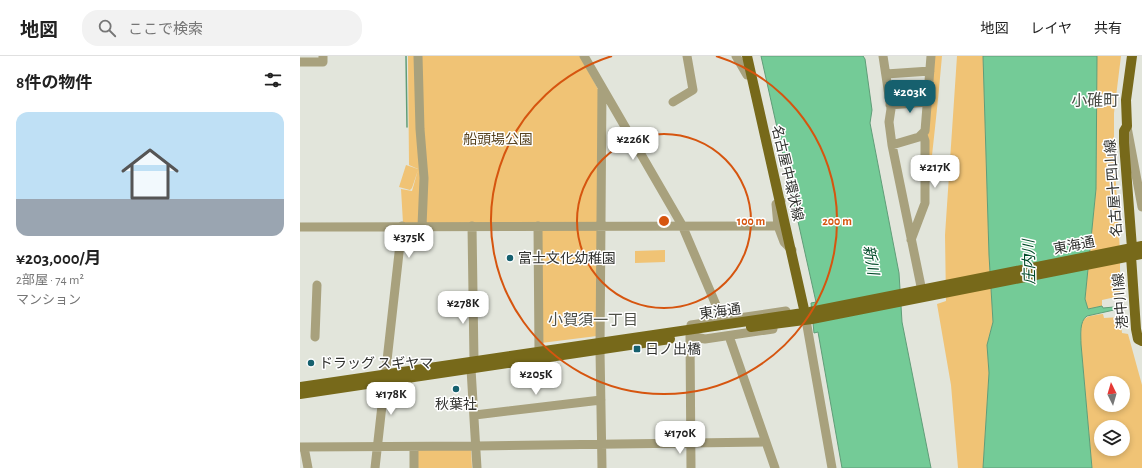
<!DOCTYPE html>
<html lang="ja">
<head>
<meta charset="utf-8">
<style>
  :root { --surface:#fff; --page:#f2f2f2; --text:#222; --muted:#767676; --line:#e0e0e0; --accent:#16606e }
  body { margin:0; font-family:"Alegreya Sans","Noto Sans JP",sans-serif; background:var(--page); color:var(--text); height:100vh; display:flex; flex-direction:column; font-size:15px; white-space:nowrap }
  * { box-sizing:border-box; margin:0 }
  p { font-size:13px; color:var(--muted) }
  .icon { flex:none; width:22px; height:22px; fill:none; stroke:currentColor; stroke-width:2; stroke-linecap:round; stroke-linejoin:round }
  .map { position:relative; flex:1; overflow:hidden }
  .sheet { display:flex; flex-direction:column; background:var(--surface); width:300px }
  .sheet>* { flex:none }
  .needle { width:26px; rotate:355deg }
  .tools { position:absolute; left:794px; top:320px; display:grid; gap:8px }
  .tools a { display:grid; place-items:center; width:36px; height:36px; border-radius:50%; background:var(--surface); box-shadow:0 2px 6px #0003; font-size:20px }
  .price { position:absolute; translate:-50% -34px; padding:0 9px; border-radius:8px; background:#fff; color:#222; font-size:13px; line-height:26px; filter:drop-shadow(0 1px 2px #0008) }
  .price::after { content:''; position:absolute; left:50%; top:24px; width:12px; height:9px; margin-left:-6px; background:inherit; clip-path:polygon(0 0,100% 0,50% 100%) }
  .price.on { background:var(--accent); color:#fff }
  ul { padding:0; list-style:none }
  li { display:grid; align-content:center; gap:8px; height:212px; padding:0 16px }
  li+li { border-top:1px solid var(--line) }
  li span { display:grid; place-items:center; height:124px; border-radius:12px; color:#555 }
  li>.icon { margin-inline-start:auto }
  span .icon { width:72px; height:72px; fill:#fffc; stroke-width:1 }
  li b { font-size:17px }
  h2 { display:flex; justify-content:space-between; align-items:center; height:48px; padding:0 16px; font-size:17px }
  header { display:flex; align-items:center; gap:24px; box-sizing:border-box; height:56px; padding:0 20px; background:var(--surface); border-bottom:1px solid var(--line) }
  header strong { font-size:19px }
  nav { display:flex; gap:22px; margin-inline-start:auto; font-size:14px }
  .search { width:280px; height:36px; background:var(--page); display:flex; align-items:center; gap:10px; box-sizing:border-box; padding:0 14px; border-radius:16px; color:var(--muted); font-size:15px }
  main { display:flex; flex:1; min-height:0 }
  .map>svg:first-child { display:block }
</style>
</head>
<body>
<header>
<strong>地図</strong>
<div class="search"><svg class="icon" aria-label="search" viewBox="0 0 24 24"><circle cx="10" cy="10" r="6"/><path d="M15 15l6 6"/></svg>ここで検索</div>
<nav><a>地図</a><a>レイヤ</a><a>共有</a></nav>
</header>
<main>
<section class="sheet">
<h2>8件の物件<svg class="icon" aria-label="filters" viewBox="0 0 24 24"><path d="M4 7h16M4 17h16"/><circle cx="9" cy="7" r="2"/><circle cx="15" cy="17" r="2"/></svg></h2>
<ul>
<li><span style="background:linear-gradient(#bfe0f5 70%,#9aa5b1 0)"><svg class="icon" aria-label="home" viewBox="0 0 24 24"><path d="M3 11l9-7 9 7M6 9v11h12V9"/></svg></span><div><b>¥203,000/月</b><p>2部屋 · 74 m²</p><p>マンション</p></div></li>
</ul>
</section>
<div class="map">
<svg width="842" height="412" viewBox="0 0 842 412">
  <rect width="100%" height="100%" fill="#e2e5db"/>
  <path fill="#f0c375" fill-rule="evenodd" d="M108,0H280L299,35L297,280L241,287L239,172L103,167L101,133L112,135L118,114L112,132L110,134L99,131L106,109L118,113L109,109Z
    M634,0H642C638,49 632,97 627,146V80Z
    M657,0H683L689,199L693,266L687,289L689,317L683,412H658L651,329L637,248L646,245L645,179Z
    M797,0H821L814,57V96L820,196V240L802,244V250L788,253L785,243L796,133Z
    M365,194V206L335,207V195Z
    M803,258L804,262L820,261L822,277L828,278L842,329V412H792L781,288C782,264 777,261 803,258ZM801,327H823V349H801ZM801,371H823V393H801Z
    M119,393H171L172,412H117V395Z"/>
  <path fill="#74cb97" stroke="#609d78" d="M461,0H563L565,3L572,54L570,67L599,217L602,266L631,412H542L518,276L514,277L511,247L516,246Z
    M683,0H797L796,133L785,243L788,253L802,250L803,252L814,251V254L787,260C779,265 781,280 781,288L792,412H683L689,317L687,289L693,266L689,199Z"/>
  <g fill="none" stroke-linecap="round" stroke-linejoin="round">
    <path stroke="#609d78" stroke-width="1.5" d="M106,0L107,71"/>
    <path stroke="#a8a17d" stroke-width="9" d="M118,0L120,73L124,122L122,170
      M284,0L382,169L422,263
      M436,0L447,19L451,18
      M583,0L591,53L589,66L592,89L623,240
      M0,6H23V0
      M586,18L630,15
      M373,46L393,34L387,0
      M590,49L628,46
      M827,71L842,151
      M592,89L619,81L625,75L631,0
      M172,170L174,305
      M238,170L239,296
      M478,170L476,148L481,145
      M0,171L478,170L484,186L492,194
      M611,184L625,147V85L623,79
      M506,264L532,412
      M391,269L486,255
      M429,280L475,412
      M15,281L17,229
      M171,313L177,412
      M175,359L301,344
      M0,391L177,390L466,386
      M4,391L8,412
      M114,391V412
      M75,412L102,170
      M302,412L300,294L302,31
      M391,412L390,280L405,283L473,273"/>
    <path stroke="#77691a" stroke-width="10" d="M447,0L506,262
      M832,192L824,87V75L827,70L826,44L832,0
      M831,200L836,273L838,283L842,285
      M451,271L512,263L842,198
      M0,331L510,256L842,190
      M0,338L370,283"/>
  </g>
  <g fill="none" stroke="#d6550f" stroke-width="2">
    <circle cx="364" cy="165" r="87"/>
    <path d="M416 0A173 173 0 1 1 312 0"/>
  </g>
  <g fill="#16606e" stroke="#fff" stroke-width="1.5">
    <circle cx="210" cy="202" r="4"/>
    <rect x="333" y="289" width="8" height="8" rx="2"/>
    <circle cx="11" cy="307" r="4"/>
    <circle cx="156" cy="333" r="4"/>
  </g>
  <g text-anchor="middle" stroke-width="3" stroke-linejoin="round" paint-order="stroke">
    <g font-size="14" fill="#584421" stroke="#fff">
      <text x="198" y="88">船頭場公園</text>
    </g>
    <g font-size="14" fill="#30312e" stroke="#fff">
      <text transform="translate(488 117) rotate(77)" y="5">名古屋中環状線</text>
      <text transform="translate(813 132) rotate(-94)" y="5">名古屋十四山線</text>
      <text transform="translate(774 189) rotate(-11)" y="5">東海通</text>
      <text transform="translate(820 245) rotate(-95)" y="5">港中川線</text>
      <text transform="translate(420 255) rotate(-8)" y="5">東海通</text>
    </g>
    <g font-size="14" fill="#30312e" stroke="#fff" text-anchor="start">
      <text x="218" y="207">富士文化幼稚園</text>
      <text x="345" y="298">日ノ出橋</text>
      <text x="19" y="312">ドラッグ スギヤマ</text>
      <text x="156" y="353" text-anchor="middle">秋葉社</text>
    </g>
    <g font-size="15" font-style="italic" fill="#004928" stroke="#fff">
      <text transform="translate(571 204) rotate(80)" y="5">新川</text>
      <text transform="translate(729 206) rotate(-91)" y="5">庄内川</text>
    </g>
    <g font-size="15" fill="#4d4f47" stroke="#fff">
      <text x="293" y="269">小賀須一丁目</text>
    </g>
    <g font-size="16" fill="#4d4f47" stroke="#fff">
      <text x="795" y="50">小碓町</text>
    </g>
  </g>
  <circle cx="364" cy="165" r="6" fill="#d6550f" stroke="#fff" stroke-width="2"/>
  <g font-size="12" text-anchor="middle" font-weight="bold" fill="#d6550f" stroke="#fff" stroke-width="3" stroke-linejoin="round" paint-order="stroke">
    <text x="451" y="169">100 m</text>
    <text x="537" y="169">200 m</text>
  </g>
</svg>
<div class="tools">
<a><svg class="needle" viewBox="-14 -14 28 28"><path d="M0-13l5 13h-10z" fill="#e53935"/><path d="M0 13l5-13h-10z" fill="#767676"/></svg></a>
<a><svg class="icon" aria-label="layers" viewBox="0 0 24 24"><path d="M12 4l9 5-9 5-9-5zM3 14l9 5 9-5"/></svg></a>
</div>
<b class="price on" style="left:610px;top:58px">¥203K</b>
<b class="price" style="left:333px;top:105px">¥226K</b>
<b class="price" style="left:635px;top:133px">¥217K</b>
<b class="price" style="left:109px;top:203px">¥375K</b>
<b class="price" style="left:163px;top:269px">¥278K</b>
<b class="price" style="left:236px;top:340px">¥205K</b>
<b class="price" style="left:91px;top:360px">¥178K</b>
<b class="price" style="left:380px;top:399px">¥170K</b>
</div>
</main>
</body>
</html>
